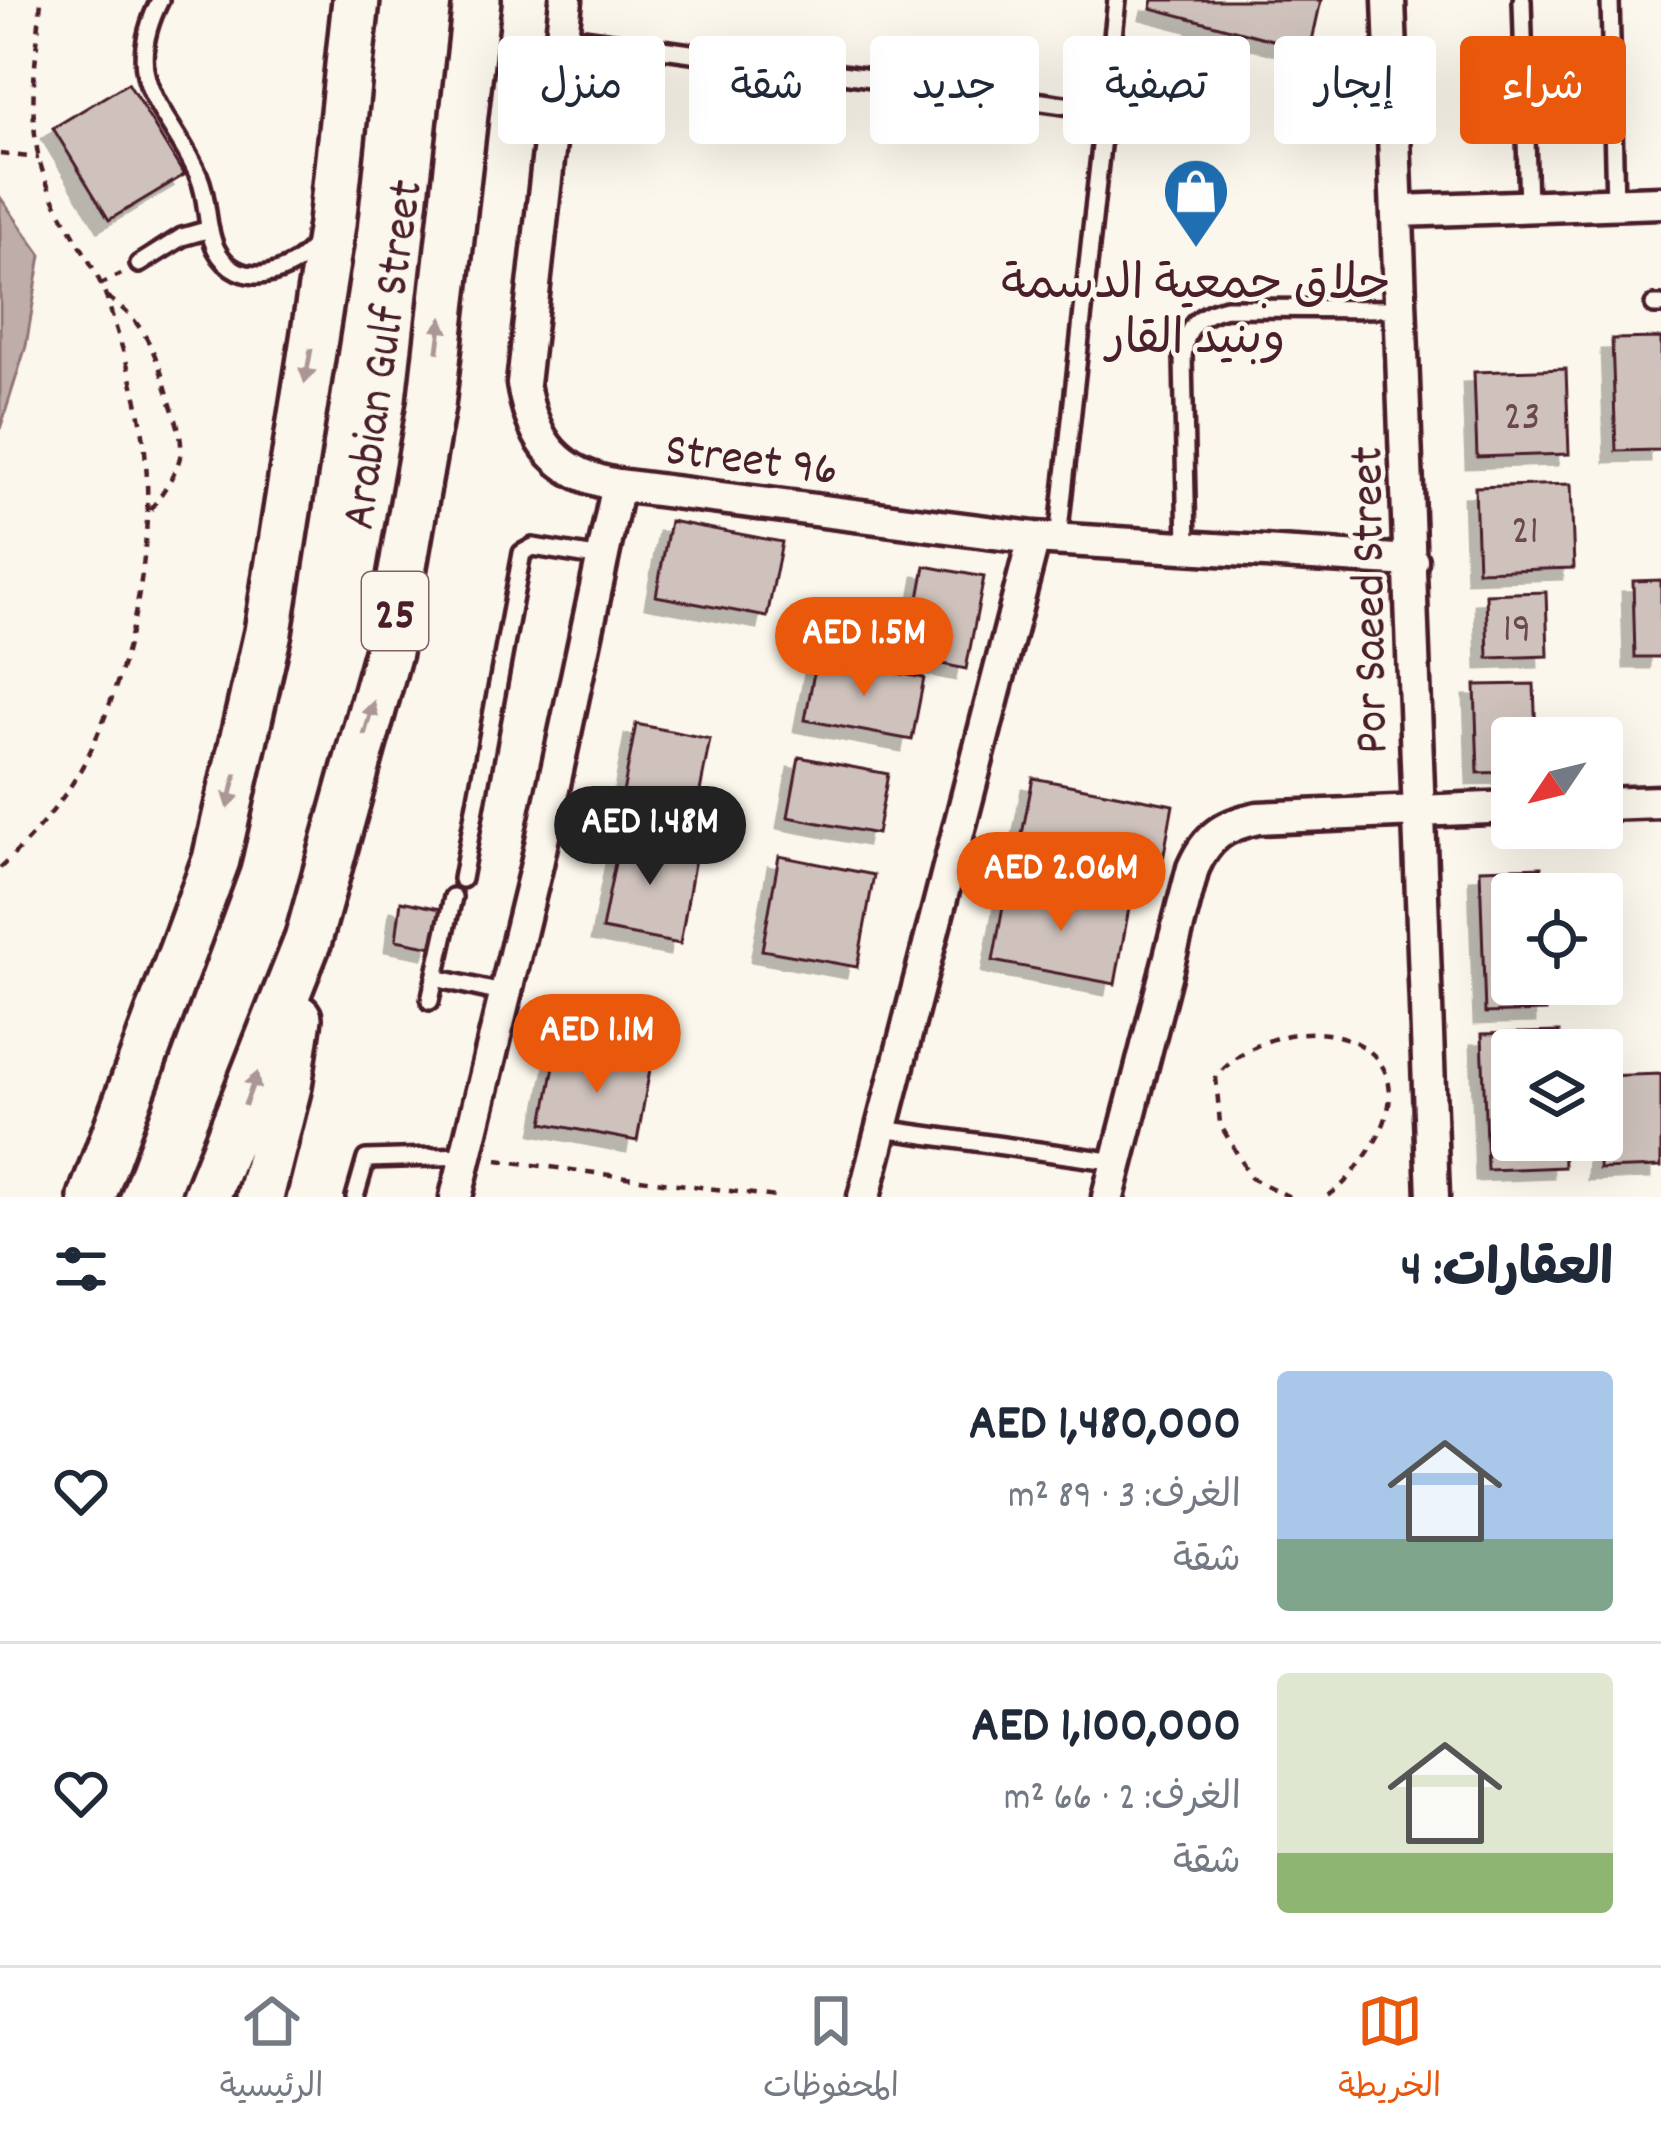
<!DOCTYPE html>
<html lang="ar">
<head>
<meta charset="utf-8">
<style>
  :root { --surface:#fff; --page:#f2f2f3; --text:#1f2937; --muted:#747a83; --line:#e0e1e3; --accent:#ea580c }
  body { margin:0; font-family:Dekko,"Playpen Sans Arabic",sans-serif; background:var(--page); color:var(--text); direction:rtl; height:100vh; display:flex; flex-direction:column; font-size:45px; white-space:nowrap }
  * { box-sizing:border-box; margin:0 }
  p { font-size:39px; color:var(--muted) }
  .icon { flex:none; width:66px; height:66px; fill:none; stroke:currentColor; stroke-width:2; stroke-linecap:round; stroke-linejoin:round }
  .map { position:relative; height:1197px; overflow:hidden; direction:ltr }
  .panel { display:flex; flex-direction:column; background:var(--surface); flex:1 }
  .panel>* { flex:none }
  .hud { position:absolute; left:36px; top:36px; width:1590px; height:108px; direction:rtl; display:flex; gap:24px }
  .needle { width:78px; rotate:235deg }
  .controls { position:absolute; left:1491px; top:717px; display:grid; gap:24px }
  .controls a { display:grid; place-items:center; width:132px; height:132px; border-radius:12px; background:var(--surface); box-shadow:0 12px 48px #0002; font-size:60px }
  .price { position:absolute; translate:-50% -102px; padding:0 27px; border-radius:42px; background:var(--accent); color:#fff; font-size:39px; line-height:78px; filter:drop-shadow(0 3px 6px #0008) }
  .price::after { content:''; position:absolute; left:50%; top:72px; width:36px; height:27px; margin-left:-18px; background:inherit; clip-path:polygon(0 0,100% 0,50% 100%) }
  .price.active { background:#222; color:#fff }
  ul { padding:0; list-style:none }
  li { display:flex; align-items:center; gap:36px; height:300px; padding:0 48px }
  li+li { border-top:3px solid var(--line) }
  li span { display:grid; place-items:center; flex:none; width:336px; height:240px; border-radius:12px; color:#555 }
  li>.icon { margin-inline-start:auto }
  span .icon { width:144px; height:144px; fill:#fffc; stroke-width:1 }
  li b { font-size:51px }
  h2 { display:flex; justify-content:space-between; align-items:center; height:144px; padding:0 48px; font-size:51px }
  .tag { padding:0 42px; border-radius:12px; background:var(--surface); box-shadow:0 12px 48px #0002; font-size:42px; line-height:108px }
  .tag.active { background:var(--accent); color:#fff }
  .tabs { display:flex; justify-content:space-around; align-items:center; height:168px; border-top:3px solid var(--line); background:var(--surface); font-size:33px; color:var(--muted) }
  .tabs a { display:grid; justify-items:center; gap:6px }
  .tabs .active { color:var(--accent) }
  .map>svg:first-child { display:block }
</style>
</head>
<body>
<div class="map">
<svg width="1661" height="1197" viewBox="0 0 1661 1197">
  <defs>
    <filter id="shadow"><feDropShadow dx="-11" dy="11" stdDeviation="0" flood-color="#0004"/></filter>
  </defs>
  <rect width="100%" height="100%" fill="#fbf7ec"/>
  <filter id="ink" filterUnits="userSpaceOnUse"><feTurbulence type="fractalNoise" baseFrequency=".00833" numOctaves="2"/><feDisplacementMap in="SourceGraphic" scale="24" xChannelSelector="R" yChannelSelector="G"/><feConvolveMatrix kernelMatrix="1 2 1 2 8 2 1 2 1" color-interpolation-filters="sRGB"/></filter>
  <g filter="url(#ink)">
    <path fill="#bfadaa" stroke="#907477" stroke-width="3" d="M0,197L41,255L26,346L0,429Z"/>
    <path fill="#cfc2bc" stroke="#4a1f2b" stroke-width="3" filter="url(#shadow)" d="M1153,0H1321L1310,50L1151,8Z
      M128,83L184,175L109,220L53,128Z
      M1661,338V450L1616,451L1612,339Z
      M1566,369L1569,454L1477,457L1474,372Z
      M1571,484L1574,568L1478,571L1475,487Z
      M670,521L782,542L767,617L656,596Z
      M925,566L984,577L966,669L908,657Z
      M1661,580V657H1635L1633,581Z
      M1546,592L1548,656L1488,658L1486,594Z
      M817,657L924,678L912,740L805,720Z
      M1534,684L1536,738H1512V772L1478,773L1475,685Z
      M636,724L710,739L697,807L623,793Z
      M799,757L888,774L877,834L788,817Z
      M1033,778L1173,805L1158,887L1017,860Z
      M621,832L697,847L680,944L602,929Z
      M779,856L874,875L857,967L762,950Z
      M1541,867V894H1512V984H1545L1546,1011L1485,1013L1480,869Z
      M1007,885L1129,908L1115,984L993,961Z
      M401,901L445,910L433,947L396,940Z
      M1559,1032L1560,1050H1512V1140H1563L1564,1167L1487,1170L1482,1034Z
      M557,1051L650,1069L637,1141L543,1123Z
      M1661,1074V1167L1599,1169L1602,1076Z"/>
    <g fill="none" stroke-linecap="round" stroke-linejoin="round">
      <defs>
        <path id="service" d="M160,0C118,84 169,108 199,177C209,200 205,227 216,249C238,292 292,275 315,245
          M1522,0L1528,207
          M1610,0L1615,204
          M562,35L1107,111
          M139,264L182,237L210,229
          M1654,305H1661
          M1058,539L1117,0
          M1187,547L1183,357C1185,327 1197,315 1226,308L1403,309
          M462,879L522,553L533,547L602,558
          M435,978L506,994
          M430,1001L453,897
          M882,1129L1117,1162
          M355,1197L366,1159L468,1156"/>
        <path id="minor" d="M566,0L523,384C533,443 558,475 618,485L1034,538L1412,561
          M1389,0L1433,1197
          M1398,211L1661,202
          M1602,804L1661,802
          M456,1197L537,864L618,485
          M864,1197L1034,538
          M1108,1197L1193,868C1207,836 1224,825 1258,818L1512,807"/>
        <path id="primary" d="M92,1197L216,860L268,632L332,224L356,0
          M206,1197L308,940L388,652L431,406L477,0
          M260,1197L288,1086L298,1018"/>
      </defs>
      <use href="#service" stroke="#4a1f2b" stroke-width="24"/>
      <use href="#minor" stroke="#4a1f2b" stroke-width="39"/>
      <use href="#primary" stroke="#4a1f2b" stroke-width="54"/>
      <path stroke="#4a1f2b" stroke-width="4.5" stroke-dasharray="9 9" stroke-linecap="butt" d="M0,154L39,158
        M99,285L121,274
        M107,297C148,323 158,360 171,405C176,420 182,435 181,451C179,473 158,497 147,516
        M0,868C36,834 73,791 93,745C137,648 160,522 140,416C133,378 119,339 108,302C91,251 49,209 38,154C28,104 37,51 41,0
        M497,1160L776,1197
        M1290,1197L1251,1178L1220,1124L1216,1077C1293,989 1452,1041 1364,1158C1352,1174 1343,1188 1325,1197"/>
      <use href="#service" stroke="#fbf7ec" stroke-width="15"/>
      <use href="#minor" stroke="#fbf7ec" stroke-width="30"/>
      <use href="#primary" stroke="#fbf7ec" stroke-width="45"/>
    </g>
    <defs><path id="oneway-solid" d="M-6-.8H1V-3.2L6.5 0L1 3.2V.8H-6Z" transform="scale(3)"/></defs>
    <g fill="#ab9695">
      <use href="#oneway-solid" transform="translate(440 335) rotate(-83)"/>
      <use href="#oneway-solid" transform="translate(308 366) rotate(100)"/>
      <use href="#oneway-solid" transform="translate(369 718) rotate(-74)"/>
      <use href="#oneway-solid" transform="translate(232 791) rotate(103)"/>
      <use href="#oneway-solid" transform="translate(251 1089) rotate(-69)"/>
    </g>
  </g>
  <defs>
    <symbol id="shop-pin" viewBox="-11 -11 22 30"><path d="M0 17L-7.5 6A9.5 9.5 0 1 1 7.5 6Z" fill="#1f6fb2" stroke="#fbf7ec"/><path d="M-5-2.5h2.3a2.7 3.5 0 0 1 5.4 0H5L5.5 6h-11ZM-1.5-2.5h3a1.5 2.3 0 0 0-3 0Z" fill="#fff"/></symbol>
  </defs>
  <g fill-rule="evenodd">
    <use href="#shop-pin" x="1158" y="153" width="76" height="104"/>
  </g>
  <g text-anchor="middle" stroke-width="9" stroke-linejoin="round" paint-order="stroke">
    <g font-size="42" fill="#6b484f">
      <text x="1522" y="428">23</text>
      <text x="1525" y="542">21</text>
      <text x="1517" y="640">19</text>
    </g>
    <rect fill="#fbf7ec" stroke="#7f6065" stroke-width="3" x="362" y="572" width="66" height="78" rx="9"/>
    <g font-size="45" font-weight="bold" fill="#4a1f2b">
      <text x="395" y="627">25</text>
    </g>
    <g font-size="48" fill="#4a1f2b" stroke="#fbf7ec">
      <text x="1196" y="297">حلاق جمعية الدسمة<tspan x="1196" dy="55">وبنيد القار</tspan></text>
    </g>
    <g font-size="48" fill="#4a1f2b" stroke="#fbf7ec">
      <text transform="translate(379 354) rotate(-82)" y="17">Arabian Gulf Street</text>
      <text transform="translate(752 456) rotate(7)" y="17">Street 96</text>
      <text transform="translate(1366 600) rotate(-91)" y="17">Por Saeed Street</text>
    </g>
  </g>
</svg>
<div class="controls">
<a><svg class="needle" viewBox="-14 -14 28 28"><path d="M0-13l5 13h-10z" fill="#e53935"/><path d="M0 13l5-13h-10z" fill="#747a83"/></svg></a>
<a><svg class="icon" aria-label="locate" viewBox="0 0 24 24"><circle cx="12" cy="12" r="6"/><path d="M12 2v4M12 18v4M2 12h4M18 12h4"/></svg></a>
<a><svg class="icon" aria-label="layers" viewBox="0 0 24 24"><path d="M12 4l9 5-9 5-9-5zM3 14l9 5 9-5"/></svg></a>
</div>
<b class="price" style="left:864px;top:699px">AED 1.5M</b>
<b class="price active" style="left:650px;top:888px">AED 1.48M</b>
<b class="price" style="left:1061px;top:934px">AED 2.06M</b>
<b class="price" style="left:597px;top:1096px">AED 1.1M</b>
<div class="hud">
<a class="tag active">شراء</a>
<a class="tag">إيجار</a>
<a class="tag">تصفية</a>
<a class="tag">جديد</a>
<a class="tag">شقة</a>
<a class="tag">منزل</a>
</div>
</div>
<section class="panel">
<h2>العقارات: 4<svg class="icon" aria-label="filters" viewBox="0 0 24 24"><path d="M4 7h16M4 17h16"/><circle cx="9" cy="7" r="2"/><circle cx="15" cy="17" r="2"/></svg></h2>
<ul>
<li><span style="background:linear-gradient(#a9c7e8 70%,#7fa58c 0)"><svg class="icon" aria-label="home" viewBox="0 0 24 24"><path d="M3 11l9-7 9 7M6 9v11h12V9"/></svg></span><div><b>AED 1,480,000</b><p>الغرف: 3 · 89 m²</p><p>شقة</p></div><svg class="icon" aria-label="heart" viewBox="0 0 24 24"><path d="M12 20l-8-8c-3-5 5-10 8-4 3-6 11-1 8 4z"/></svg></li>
<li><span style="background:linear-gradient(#dfe7d0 75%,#8fb573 0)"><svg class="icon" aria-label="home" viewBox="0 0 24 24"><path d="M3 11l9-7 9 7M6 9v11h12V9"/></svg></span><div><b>AED 1,100,000</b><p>الغرف: 2 · 66 m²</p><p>شقة</p></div><svg class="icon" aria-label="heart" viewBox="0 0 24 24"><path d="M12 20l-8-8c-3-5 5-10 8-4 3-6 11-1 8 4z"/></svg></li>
</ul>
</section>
<nav class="tabs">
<a class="active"><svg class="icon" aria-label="map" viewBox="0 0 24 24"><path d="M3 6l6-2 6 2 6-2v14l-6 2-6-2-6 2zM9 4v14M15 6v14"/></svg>الخريطة</a>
<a><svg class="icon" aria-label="saved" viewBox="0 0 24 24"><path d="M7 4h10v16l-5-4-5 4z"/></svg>المحفوظات</a>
<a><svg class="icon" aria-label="home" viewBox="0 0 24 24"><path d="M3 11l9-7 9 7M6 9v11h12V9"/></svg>الرئيسية</a>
</nav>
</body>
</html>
